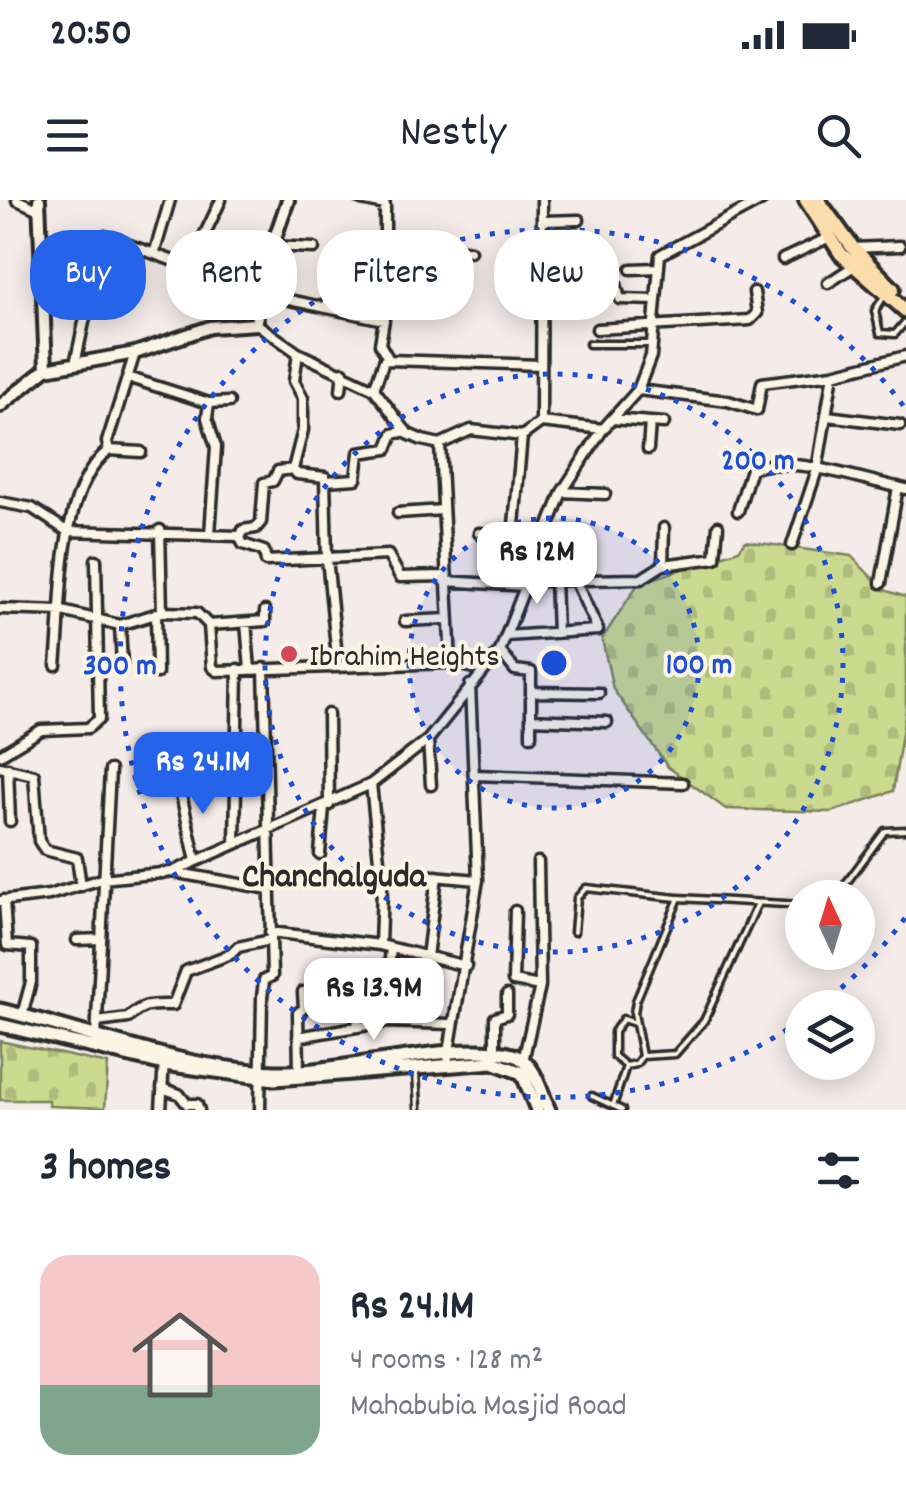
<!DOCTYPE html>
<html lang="en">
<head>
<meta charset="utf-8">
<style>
  :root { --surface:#fff; --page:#f6f6f7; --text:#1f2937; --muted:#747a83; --accent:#2563eb }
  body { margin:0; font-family:Dekko,sans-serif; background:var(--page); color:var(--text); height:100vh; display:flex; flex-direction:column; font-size:38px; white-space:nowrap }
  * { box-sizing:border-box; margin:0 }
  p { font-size:32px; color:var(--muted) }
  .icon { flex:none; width:55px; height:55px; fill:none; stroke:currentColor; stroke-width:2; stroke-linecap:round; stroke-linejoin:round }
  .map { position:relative; height:910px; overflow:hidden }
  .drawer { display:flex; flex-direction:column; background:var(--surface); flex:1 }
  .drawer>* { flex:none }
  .top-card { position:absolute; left:30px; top:30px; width:848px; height:90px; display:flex; gap:20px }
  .needle { width:65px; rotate:356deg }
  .controls { position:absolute; left:785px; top:680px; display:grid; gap:20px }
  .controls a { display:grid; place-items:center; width:90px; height:90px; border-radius:50%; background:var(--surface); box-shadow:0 5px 25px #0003; font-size:50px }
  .price { position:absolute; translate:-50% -85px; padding:0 22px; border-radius:20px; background:#fff; color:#222; font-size:32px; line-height:65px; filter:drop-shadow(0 2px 5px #0008) }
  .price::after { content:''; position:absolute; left:50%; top:60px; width:30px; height:22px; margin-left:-15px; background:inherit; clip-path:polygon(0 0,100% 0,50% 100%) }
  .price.selected { background:var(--accent); color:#fff }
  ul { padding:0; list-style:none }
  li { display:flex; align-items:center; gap:30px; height:250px; padding:0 40px }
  li span { display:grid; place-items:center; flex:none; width:280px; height:200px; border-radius:30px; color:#555 }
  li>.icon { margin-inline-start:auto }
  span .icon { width:120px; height:120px; fill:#fffc; stroke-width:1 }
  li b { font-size:42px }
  h2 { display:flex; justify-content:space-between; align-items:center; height:120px; padding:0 40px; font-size:42px }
  .chip { padding:0 35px; border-radius:40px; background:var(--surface); box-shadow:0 5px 25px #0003; font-size:35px; line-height:90px }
  .chip.selected { background:var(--accent); color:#fff }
  .status { display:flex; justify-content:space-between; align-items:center; height:70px; padding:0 50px; background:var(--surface); direction:ltr }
  .status svg { height:28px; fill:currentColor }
  header { display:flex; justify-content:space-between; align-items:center; height:130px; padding:0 40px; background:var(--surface); font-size:45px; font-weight:600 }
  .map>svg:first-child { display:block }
</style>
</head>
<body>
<div class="status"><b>20:50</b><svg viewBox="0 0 49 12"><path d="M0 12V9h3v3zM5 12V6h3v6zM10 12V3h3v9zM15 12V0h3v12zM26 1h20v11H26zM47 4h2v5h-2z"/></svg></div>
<header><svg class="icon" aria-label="menu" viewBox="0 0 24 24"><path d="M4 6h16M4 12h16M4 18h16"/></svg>Nestly<svg class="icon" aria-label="search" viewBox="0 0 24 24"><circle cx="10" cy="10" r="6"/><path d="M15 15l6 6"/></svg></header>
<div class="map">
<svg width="906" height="910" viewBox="0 0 906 910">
  <defs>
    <pattern id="cemetery-stones" width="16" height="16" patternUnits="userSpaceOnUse" patternTransform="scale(2.5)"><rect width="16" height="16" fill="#cada8e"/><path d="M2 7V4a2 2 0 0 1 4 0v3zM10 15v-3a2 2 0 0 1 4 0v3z" fill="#aebb7b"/></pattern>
  </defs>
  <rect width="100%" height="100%" fill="#f5ebe8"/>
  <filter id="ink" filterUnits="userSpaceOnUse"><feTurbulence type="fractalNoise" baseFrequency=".01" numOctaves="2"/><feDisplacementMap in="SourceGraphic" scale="20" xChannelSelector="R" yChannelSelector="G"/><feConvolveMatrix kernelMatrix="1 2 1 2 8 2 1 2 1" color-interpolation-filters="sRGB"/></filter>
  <g filter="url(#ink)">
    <path fill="url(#cemetery-stones)" stroke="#7a825c" stroke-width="2.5" d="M745,341L851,356L884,390L906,397V509L893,591L832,612L726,609L668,567L613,489L602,439L638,384L739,350Z
      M0,841L108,864L105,908L49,906V900H0Z"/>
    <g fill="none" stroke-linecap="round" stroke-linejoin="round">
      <defs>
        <path id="service" d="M883,98L875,111L880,133L895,134L906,121
          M589,144H652
          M835,698L885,631L906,630
          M574,732L577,698L586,688L677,698
          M642,856L675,854L704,821L758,703
          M626,866L614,856V832L623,819L635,823
          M416,873L418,908
          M592,896L622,910
          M613,906L626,866L636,864L642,856L634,813L636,801L679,698L802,705"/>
        <path id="minor" d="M17,0L37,9
          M361,0L385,5V37L470,51
          M542,21L579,20
          M271,46L314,48
          M853,48L900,46
          M155,51L170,0
          M783,59L830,37
          M190,65L221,0
          M631,69L659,68
          M828,83L854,66
          M604,85L616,84L620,99L656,100
          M256,93L384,120L380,144L389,160
          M326,108L331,89L363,98L359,114
          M257,124L298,153L374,189L408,234L422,240L440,244L471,230L522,236L541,222L603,229
          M597,129L750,120L757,113L754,92
          M135,153L107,242L109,250L141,252
          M298,153L294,181L303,198V230L293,269L297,274L325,277L327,358L338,467
          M75,164L94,76L91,71L105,36L212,75
          M130,178L209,203L229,202
          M374,189L384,161L389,160L540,165
          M341,190L343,172
          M638,190L728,201L757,210L762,183L833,174L906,156
          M209,203L207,218L216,247L210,334
          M827,216L900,225
          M612,219L664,223
          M541,222L542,0
          M440,244L451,463
          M648,249L650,222
          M325,281L356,279L359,253L387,249L393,234L406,231
          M562,292L605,294
          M0,302L32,308L67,331L239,336L243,344L264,351L266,361L388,355L400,377L445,376
          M738,311L751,269C790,253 864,281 906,289
          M398,313L443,310
          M160,330L162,412
          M479,333L544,341
          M241,336L243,330L256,328L261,322L264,283L273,281L278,271L293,269
          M513,336L522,236
          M792,345L817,270L833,174
          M663,365L664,328
          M555,380L557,433
          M445,381L527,386
          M529,381L641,379L663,365L715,358L718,326
          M881,383L898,287
          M0,409L62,411L120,425L162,412L197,413L209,425L212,467L217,471L451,463L483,470
          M156,413L157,473
          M405,421L448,419
          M246,423L250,469
          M120,425L122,465
          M209,425L265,421V411
          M506,436L598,430L575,380
          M500,451L515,470L531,472V536
          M56,465C63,403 56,292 109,250
          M531,492L599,493
          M328,514L329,605
          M531,519L607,522
          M428,540L431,585
          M0,555L41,530L88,528L99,519L96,360
          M0,567L34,575L39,641L45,650L77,658L81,686
          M8,568L10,621
          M477,575L683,583
          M178,581L196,661
          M371,584L382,688L380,745
          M235,644L238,469
          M320,654L324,607
          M172,672L269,689
          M411,674L478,680
          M4,700L7,745L31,747V782L22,815
          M0,701L49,695L102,679L172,672L371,584L428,540L500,451L562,292L603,229L638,190L651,156L660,55L762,0
          M515,711L513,781L540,786
          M270,732L380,745L466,766
          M77,740L100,739
          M427,757L437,676
          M389,769L391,748
          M97,822L128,818C144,803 151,805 173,805L186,771L231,754L238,747L270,740
          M386,822L390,782
          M298,837L386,822L451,824
          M96,838L110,570
          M495,853V818L507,814V795
          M448,857L478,680L470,485
          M523,861L540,786L538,662
          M299,871L298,813L304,808L303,792L354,790L358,827
          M162,888L179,894L187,904H197L199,910
          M161,910L164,860
          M260,910L262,798L264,780L272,776L264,468"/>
        <path id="tertiary" d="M46,169L135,153L210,127L257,124L256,93L288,0
          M0,206L46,169L39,0"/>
        <path id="secondary" d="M0,810C90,831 182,870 276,872C343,873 453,840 513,855C535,861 540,891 549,910
          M0,825L164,864L275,879L493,862L522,873L537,910"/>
        <path id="primary" d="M806,0L841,54L906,111
          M818,0L853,48L893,89"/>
      </defs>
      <use href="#service" stroke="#2b2b2b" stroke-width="11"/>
      <use href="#minor" stroke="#2b2b2b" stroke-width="15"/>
      <use href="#tertiary" stroke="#2b2b2b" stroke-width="18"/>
      <use href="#secondary" stroke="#2b2b2b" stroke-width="19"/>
      <use href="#primary" stroke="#2b2b2b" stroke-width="20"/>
      <use href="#service" stroke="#fcf5e5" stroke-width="4"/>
      <use href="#minor" stroke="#fcf5e5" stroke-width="8"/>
      <use href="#tertiary" stroke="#fcf5e5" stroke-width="10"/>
      <use href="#secondary" stroke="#fcf5e5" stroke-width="11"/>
      <use href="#primary" stroke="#fbddab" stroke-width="12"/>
    </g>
  </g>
  <circle cx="554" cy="463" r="145" fill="#1d4ed8" fill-opacity=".12"/>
  <g fill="none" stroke="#1d4ed8" stroke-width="5" stroke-dasharray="5 10">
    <circle cx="554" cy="463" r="145"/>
    <circle cx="554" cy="463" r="289"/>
    <path d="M905 718A434 434 0 0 1 818 807M800 821A434 434 0 1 1 905 208"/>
  </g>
  <circle fill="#d1495b" stroke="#fcf5e5" stroke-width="4" cx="289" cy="454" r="10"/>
  <g text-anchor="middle" stroke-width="8" stroke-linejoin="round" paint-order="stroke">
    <g font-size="32" fill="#2b2b2b" stroke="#fcf5e5" text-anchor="start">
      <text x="309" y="465">Ibrahim Heights</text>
    </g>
    <g font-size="35" font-weight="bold" fill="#2b2b2b" stroke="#fcf5e5">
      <text x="334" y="686">Chanchalguda</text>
    </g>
  </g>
  <circle cx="554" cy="463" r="15" fill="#1d4ed8" stroke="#fcf5e5" stroke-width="5"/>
  <g font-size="30" text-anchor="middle" font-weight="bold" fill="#1d4ed8" stroke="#fcf5e5" stroke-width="8" stroke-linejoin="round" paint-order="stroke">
    <text x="758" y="269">200 m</text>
    <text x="699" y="473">100 m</text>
    <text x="120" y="474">300 m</text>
  </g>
</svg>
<div class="controls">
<a><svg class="needle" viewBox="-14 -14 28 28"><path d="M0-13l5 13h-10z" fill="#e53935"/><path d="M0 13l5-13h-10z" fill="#747a83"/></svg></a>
<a><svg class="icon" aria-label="layers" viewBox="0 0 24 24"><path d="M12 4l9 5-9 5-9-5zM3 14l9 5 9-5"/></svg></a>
</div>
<b class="price" style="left:537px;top:407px">Rs 12M</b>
<b class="price selected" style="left:203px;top:617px">Rs 24.1M</b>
<b class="price" style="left:374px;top:843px">Rs 13.9M</b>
<div class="top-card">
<a class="chip selected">Buy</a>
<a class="chip">Rent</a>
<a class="chip">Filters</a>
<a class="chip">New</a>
</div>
</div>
<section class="drawer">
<h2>3 homes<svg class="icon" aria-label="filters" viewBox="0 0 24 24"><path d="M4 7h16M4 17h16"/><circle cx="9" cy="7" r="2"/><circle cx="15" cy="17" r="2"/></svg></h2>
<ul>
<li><span style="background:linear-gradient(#f6c9c9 65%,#7fa58c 0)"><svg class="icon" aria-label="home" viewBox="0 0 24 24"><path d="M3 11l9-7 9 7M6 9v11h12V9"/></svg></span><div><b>Rs 24.1M</b><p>4 rooms · 128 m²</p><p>Mahabubia Masjid Road</p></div></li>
</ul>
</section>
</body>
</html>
